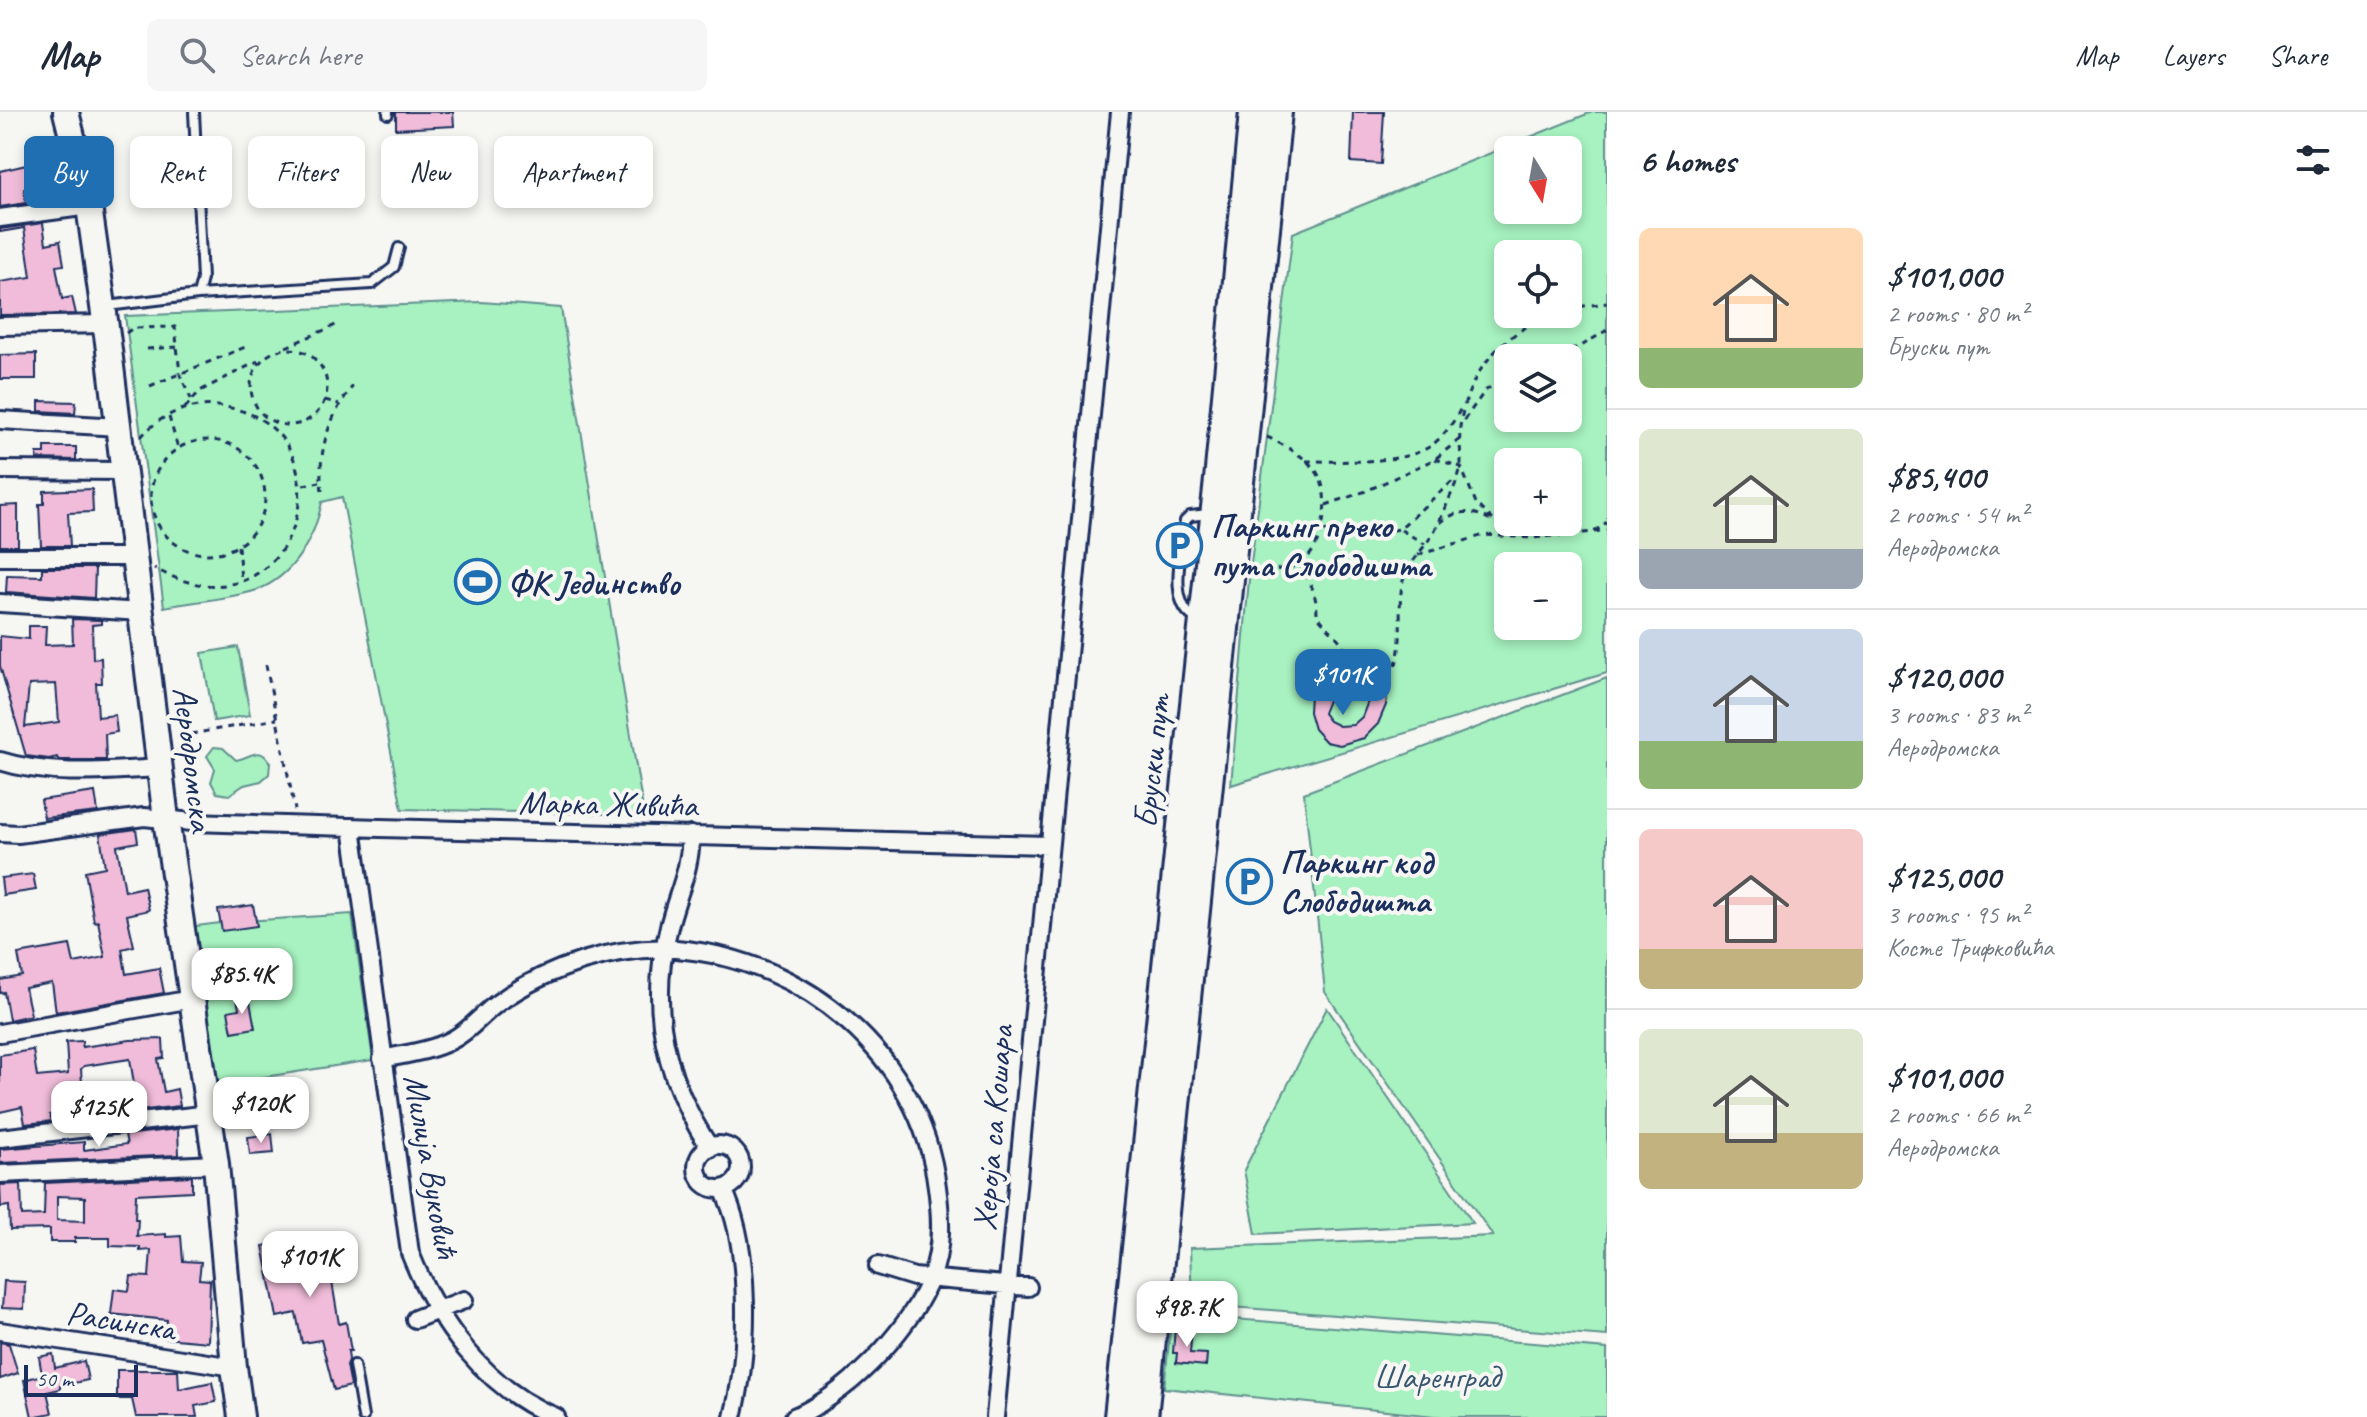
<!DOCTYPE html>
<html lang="en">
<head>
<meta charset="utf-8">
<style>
  :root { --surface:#fff; --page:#f6f6f7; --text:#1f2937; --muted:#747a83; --line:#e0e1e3; --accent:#1f6fb2 }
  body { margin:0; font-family:Caveat,sans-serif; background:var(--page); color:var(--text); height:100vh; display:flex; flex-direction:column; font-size:30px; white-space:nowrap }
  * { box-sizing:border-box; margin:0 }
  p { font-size:26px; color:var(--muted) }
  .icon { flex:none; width:44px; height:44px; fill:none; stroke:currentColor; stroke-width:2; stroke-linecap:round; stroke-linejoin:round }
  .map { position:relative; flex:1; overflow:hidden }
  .details { display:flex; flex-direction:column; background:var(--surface); width:760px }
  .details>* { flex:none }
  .top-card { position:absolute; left:24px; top:24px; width:760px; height:72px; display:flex; gap:16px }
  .needle { width:52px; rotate:169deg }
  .tools { position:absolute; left:1494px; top:24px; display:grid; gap:16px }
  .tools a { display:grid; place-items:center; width:88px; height:88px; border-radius:12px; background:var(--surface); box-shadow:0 4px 12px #0003; font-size:40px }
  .scale { position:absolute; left:24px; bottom:20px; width:114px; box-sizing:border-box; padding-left:8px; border:4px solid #1b2f5e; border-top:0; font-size:22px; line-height:28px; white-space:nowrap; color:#1b2f5e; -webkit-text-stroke:6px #f6f6f2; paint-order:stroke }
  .price { position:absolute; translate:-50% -68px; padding:0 18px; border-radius:16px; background:#fff; color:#222; font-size:26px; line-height:52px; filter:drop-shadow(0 2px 4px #0008) }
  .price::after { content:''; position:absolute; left:50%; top:48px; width:24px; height:18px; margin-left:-12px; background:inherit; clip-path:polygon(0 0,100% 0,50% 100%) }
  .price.current { background:var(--accent); color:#fff }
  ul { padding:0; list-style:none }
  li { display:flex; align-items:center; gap:24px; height:200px; padding:0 32px }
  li+li { border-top:2px solid var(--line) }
  li span { display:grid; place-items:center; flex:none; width:224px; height:160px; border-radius:12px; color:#555 }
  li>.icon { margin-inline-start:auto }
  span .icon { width:96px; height:96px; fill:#fffc; stroke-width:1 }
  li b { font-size:34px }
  h2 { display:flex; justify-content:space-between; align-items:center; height:96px; padding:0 32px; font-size:34px }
  .chip { padding:0 28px; border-radius:12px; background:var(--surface); box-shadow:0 4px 12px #0003; font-size:28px; line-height:72px }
  .chip.current { background:var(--accent); color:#fff }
  header { display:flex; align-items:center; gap:48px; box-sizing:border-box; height:112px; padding:0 40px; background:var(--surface); border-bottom:2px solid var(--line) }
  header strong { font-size:38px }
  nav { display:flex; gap:44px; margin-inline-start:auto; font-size:28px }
  .search { width:560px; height:72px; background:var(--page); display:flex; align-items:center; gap:20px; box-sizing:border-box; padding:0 28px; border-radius:12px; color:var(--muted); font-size:30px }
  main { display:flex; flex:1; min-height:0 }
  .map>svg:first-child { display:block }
</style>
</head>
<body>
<header>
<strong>Map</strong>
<div class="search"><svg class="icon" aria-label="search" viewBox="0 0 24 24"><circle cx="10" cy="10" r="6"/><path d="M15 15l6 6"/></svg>Search here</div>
<nav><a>Map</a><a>Layers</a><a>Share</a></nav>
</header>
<main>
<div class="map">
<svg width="1607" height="1305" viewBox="0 0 1607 1305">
  <rect width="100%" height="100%" fill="#f6f6f2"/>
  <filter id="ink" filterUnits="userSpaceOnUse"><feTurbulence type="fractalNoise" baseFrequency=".0125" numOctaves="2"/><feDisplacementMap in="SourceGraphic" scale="16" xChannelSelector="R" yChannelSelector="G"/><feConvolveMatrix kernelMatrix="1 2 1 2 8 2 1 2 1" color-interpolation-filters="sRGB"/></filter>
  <g filter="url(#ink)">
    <path fill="#a7f2c0" stroke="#61908f" stroke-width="2" fill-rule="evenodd" d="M1592,0H1607V561L1231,673L1249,467L1293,121ZM1508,38H1568V98H1508ZM1508,142H1568V202H1508ZM1508,246H1568V306H1508ZM1508,350H1568V410H1508ZM1508,454H1568V514H1508Z
      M481,190L561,196L644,703L402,697L342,385L322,390C315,425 294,464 257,478C234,486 191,490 164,495L125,204Z
      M238,535L250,603L214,609L202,541Z
      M1607,566V1224L1192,1192L1190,1136L1493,1124L1325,880L1304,681Z
      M214,635L223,636L236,648C250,646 260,632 270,651L269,662L261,669L244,673L229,683L217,681L211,670L215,657L207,644Z
      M352,802L373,948L195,976L172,817L228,810Z
      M1327,896L1473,1111L1256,1122L1244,1058Z
      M1172,1202L1607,1237V1305H1444L1164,1276Z"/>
    <path fill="#f0bcd9" stroke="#1b2f5e" stroke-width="2" fill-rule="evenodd" d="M396,0H453L454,14L396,17Z
      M1353,0H1384L1381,52L1351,50Z
      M48,48L53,70L24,77L26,91L0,95V59Z
      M43,111L46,132L60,129L64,153L56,154L62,187L72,185L76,202L0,203V170L31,165L24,116L0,120V117Z
      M36,242V267H0V243Z
      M39,289L76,290L75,301L39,299Z
      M45,335H76V348L37,347V341H45Z
      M92,377L93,400L68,401L70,434H41L39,392H44V379Z
      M18,393V434H0V394Z
      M42,456H95L94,486L6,480L7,463L42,464Z
      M72,507L101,508V512L92,513L93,547L101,546L102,571H96L98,605L115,603L117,620L105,622L106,648H60L57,645L49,647L26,644L0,554V524L29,527V514H46L45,533L73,532ZM56,572L59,610L25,615L29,573Z
      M1318,570L1334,573L1323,601L1329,609L1339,614L1353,613L1362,605L1370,584L1387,583L1386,593L1378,612L1364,626L1340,633L1326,630L1314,617L1309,600L1310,582Z
      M95,680L98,700L44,706L41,688Z
      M136,717L138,730L117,734L125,779L144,775L149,798L127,803L134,834L122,837L126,862L159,856L164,881L56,900L52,871L25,876L31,903L9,908L4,880L0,881V868L22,864L18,842L70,833L74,851L105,845L98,809L94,810L85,759L105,755L100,722Z
      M33,762L36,778L3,783L1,766Z
      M253,793L257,814L222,819L218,798Z
      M249,885L255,916L232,920L228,899L239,897L237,887Z
      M163,927L164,946L158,947L164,980L177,977L180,994L111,1002L109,989L136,984L130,947L84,954L81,957L84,1001L50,1003L52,1009L25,1012L22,995L0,1000V943L33,938L37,965L68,962L66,930L82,929V935L130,928Z
      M178,1017L179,1043L0,1051V1037L84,1030V1038L127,1032L125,1023Z
      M272,1022L274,1041L250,1043L248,1025Z
      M192,1064V1079L136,1082L135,1107H138L137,1124L166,1122V1125L181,1124L183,1149L201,1150L199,1167L210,1168L208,1230L165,1226L167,1208L111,1202L114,1177L129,1179L131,1164L149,1165L151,1138L140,1139V1135L110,1134V1126H75V1130H50V1117L10,1118L9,1094L1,1095L0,1073L21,1072L22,1104L44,1103L45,1071ZM57,1084L85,1085V1109L57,1108Z
      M324,1122L339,1212L346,1210L351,1239H348L349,1248L347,1253L351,1274L334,1278L321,1228L302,1231L296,1201L277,1205L263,1134Z
      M4,1169L25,1170L24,1197L2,1196Z
      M1175,1216L1192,1218L1190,1241L1207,1242L1206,1254L1176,1251L1177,1241H1173Z
      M0,1230L9,1232L18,1261L0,1267Z
      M53,1242L55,1256L84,1249L88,1268L60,1274V1277L47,1280L52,1301L32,1305L24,1268L42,1263L39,1245Z
      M117,1258H178L179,1277L212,1270L216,1290L195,1294L197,1305H136L132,1287H117Z"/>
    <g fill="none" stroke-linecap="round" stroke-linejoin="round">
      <defs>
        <path id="lane" d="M388,0V2
          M198,183L372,172L394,155L399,136
          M107,194L198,183L202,167L194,0
          M1198,507C1166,495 1182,437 1185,409L1190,404L1209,402
          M354,1253L363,1305"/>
        <path id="street" d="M0,106L89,94
          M0,214L105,212
          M0,308L119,315
          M0,358L124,359
          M0,445H135
          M0,491L141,500
          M0,649C51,665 107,659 160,656
          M352,715L410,1141C437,1209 485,1277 556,1305
          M0,721L18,722L144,705L192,710L380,716L1049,733
          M691,723C690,762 676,783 668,819C648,898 666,969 710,1036
          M0,921L192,887
          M382,947C406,942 431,939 452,928C470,919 483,901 499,890C548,855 616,833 676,837C805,847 921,944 937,1075C941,1104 943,1137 931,1165C920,1193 901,1218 881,1240C858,1265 826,1292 794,1305
          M0,1026L210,1002
          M697 1055a22 22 0 1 1 44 0a22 22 0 1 1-44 0Z
          M0,1062L216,1052
          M723,1077C752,1136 749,1242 733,1305
          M878,1154L914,1165L1028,1175
          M415,1207L464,1188
          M0,1219L234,1255
          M995,1305L1120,0"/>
        <path id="secondary" d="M66,0L89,94L108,230L166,707L216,1052L234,1255L241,1305"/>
        <path id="primary" d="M1118,1305L1219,358L1253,0
          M1144,1305L1278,0"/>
      </defs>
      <use href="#lane" stroke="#1b2f5e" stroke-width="14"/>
      <use href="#street" stroke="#1b2f5e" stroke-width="22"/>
      <use href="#secondary" stroke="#1b2f5e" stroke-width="30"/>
      <use href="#primary" stroke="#1b2f5e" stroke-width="32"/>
      <path stroke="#1b2f5e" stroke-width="3" stroke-dasharray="6 6" stroke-linecap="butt" d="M1568,196L1607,191
        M126,221L133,216L175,215L180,262L191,287
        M286,235L338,212
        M251 275a38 38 0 1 1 76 0a38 38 0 1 1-76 0Z
        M147,237L177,235
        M1548,246L1583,233L1607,218
        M150,274L248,234
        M325,288L339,292
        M185,296L200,279L258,249
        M169,305L178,336
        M1464,308L1485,279L1508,262
        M141,325C160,303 188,291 217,294C361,307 302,538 154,456
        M151 385a57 57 0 1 1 114 0a57 57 0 1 1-114 0Z
        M1435,347L1461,355L1476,391L1496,411L1518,425
        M1306,349C1340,349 1400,353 1429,335C1443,326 1454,310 1461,296
        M303,373L320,370
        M322,379C317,340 329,304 353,274
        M1326,393L1366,379L1435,347L1460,327
        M1440,411C1457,397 1471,398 1491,408
        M1322,418L1350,426L1399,417L1456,366
        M1401,418L1425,432
        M1594,420L1607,418
        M238,434L241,468
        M1418,443L1484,423L1532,426L1594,420L1607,410
        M1299,451C1310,468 1317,483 1317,503C1325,514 1337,523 1344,535C1350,546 1345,557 1353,568C1368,571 1381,565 1394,558C1405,529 1397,503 1402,473C1405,456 1421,440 1430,426C1438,414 1444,400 1449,387C1454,376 1460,363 1461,352C1461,340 1459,327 1460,315C1467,260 1502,222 1552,202
        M1253,460C1266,458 1283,458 1296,454C1324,443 1333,382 1316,359C1304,343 1282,332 1265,324
        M266,553L295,698
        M179,624L277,607"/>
      <use href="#lane" stroke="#f6f6f2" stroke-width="8"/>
      <use href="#street" stroke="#f6f6f2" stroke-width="16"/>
      <use href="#secondary" stroke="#f6f6f2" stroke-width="24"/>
      <use href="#primary" stroke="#f6f6f2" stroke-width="26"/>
    </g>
  </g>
  <defs>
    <symbol id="parking-ring" viewBox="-11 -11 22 22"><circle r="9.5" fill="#f6f6f2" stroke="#1f6fb2" stroke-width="1.5"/><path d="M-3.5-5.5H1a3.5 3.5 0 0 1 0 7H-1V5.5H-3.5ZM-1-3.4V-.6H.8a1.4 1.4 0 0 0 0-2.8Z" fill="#1f6fb2"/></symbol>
    <symbol id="stadium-ring" viewBox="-11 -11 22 22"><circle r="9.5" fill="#f6f6f2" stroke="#1f6fb2" stroke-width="1.5"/><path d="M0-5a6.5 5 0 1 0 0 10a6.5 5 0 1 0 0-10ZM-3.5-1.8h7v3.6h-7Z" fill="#1f6fb2"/></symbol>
  </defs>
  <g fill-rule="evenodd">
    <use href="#parking-ring" x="1154" y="408" width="51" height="51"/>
    <use href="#stadium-ring" x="452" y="444" width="51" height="51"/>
    <use href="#parking-ring" x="1224" y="744" width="51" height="51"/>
  </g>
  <g text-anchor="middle" stroke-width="8" stroke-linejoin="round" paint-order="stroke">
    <g font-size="34" font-weight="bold" fill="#1b2f5e" stroke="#f6f6f2" text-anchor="start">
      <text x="1211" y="425">Паркинг преко<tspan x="1211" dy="39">пута Слободишта</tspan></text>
      <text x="508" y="482">ФК Јединство</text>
      <text x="1280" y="761">Паркинг код<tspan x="1280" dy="39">Слободишта</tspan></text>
    </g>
    <g font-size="34" fill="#1b2f5e" stroke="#f6f6f2">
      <text transform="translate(194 647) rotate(83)" y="12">Аеродромска</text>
      <text transform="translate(1151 649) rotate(-84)" y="12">Бруски пут</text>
      <text transform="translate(608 691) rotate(1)" y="12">Марка Живића</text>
      <text transform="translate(992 1016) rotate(-85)" y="12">Хероја са Кошара</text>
      <text transform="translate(432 1054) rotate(80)" y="12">Милија Вуковић</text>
      <text transform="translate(121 1208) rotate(9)" y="12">Расинска</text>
    </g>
    <g font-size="34" fill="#375672" stroke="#f6f6f2">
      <text x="1437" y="1276">Шаренград</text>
    </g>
  </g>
</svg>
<div class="tools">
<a><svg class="needle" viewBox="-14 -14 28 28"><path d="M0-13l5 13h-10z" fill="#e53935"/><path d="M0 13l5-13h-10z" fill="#747a83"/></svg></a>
<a><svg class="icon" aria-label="locate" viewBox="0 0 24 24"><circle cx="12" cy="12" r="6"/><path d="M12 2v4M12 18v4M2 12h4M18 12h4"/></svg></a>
<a><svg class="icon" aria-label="layers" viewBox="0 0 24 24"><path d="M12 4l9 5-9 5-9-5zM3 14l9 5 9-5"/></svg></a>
<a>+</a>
<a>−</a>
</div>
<div class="scale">50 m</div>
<b class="price current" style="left:1343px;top:605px">$101K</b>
<b class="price" style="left:242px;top:904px">$85.4K</b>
<b class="price" style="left:261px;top:1033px">$120K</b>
<b class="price" style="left:99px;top:1037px">$125K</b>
<b class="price" style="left:310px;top:1187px">$101K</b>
<b class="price" style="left:1187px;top:1237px">$98.7K</b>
<div class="top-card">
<a class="chip current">Buy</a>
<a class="chip">Rent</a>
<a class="chip">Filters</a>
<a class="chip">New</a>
<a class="chip">Apartment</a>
</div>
</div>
<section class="details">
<h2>6 homes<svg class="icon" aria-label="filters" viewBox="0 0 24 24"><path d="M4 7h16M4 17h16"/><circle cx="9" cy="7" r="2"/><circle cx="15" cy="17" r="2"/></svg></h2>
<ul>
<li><span style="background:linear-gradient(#ffd9b3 75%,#8fb573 0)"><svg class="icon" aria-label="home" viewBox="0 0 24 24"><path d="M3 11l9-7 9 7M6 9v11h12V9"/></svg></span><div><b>$101,000</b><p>2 rooms · 80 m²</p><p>Бруски пут</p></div></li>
<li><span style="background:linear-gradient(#dfe7d0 75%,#9aa5b1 0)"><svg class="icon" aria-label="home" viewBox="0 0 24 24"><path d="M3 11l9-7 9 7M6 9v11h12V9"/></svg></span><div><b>$85,400</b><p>2 rooms · 54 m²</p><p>Аеродромска</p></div></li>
<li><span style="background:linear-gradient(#c9d6e8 70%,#8fb573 0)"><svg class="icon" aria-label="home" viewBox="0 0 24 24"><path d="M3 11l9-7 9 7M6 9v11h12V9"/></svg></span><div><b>$120,000</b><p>3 rooms · 83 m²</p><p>Аеродромска</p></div></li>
<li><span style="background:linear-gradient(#f6c9c9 75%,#c2b280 0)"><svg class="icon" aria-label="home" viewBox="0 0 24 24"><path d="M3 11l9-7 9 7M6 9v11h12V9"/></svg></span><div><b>$125,000</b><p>3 rooms · 95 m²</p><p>Косте Трифковића</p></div></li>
<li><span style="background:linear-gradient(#dfe7d0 65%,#c2b280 0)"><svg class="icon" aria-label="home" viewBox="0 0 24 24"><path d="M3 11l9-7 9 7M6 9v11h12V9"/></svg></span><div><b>$101,000</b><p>2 rooms · 66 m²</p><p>Аеродромска</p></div></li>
</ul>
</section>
</main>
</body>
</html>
